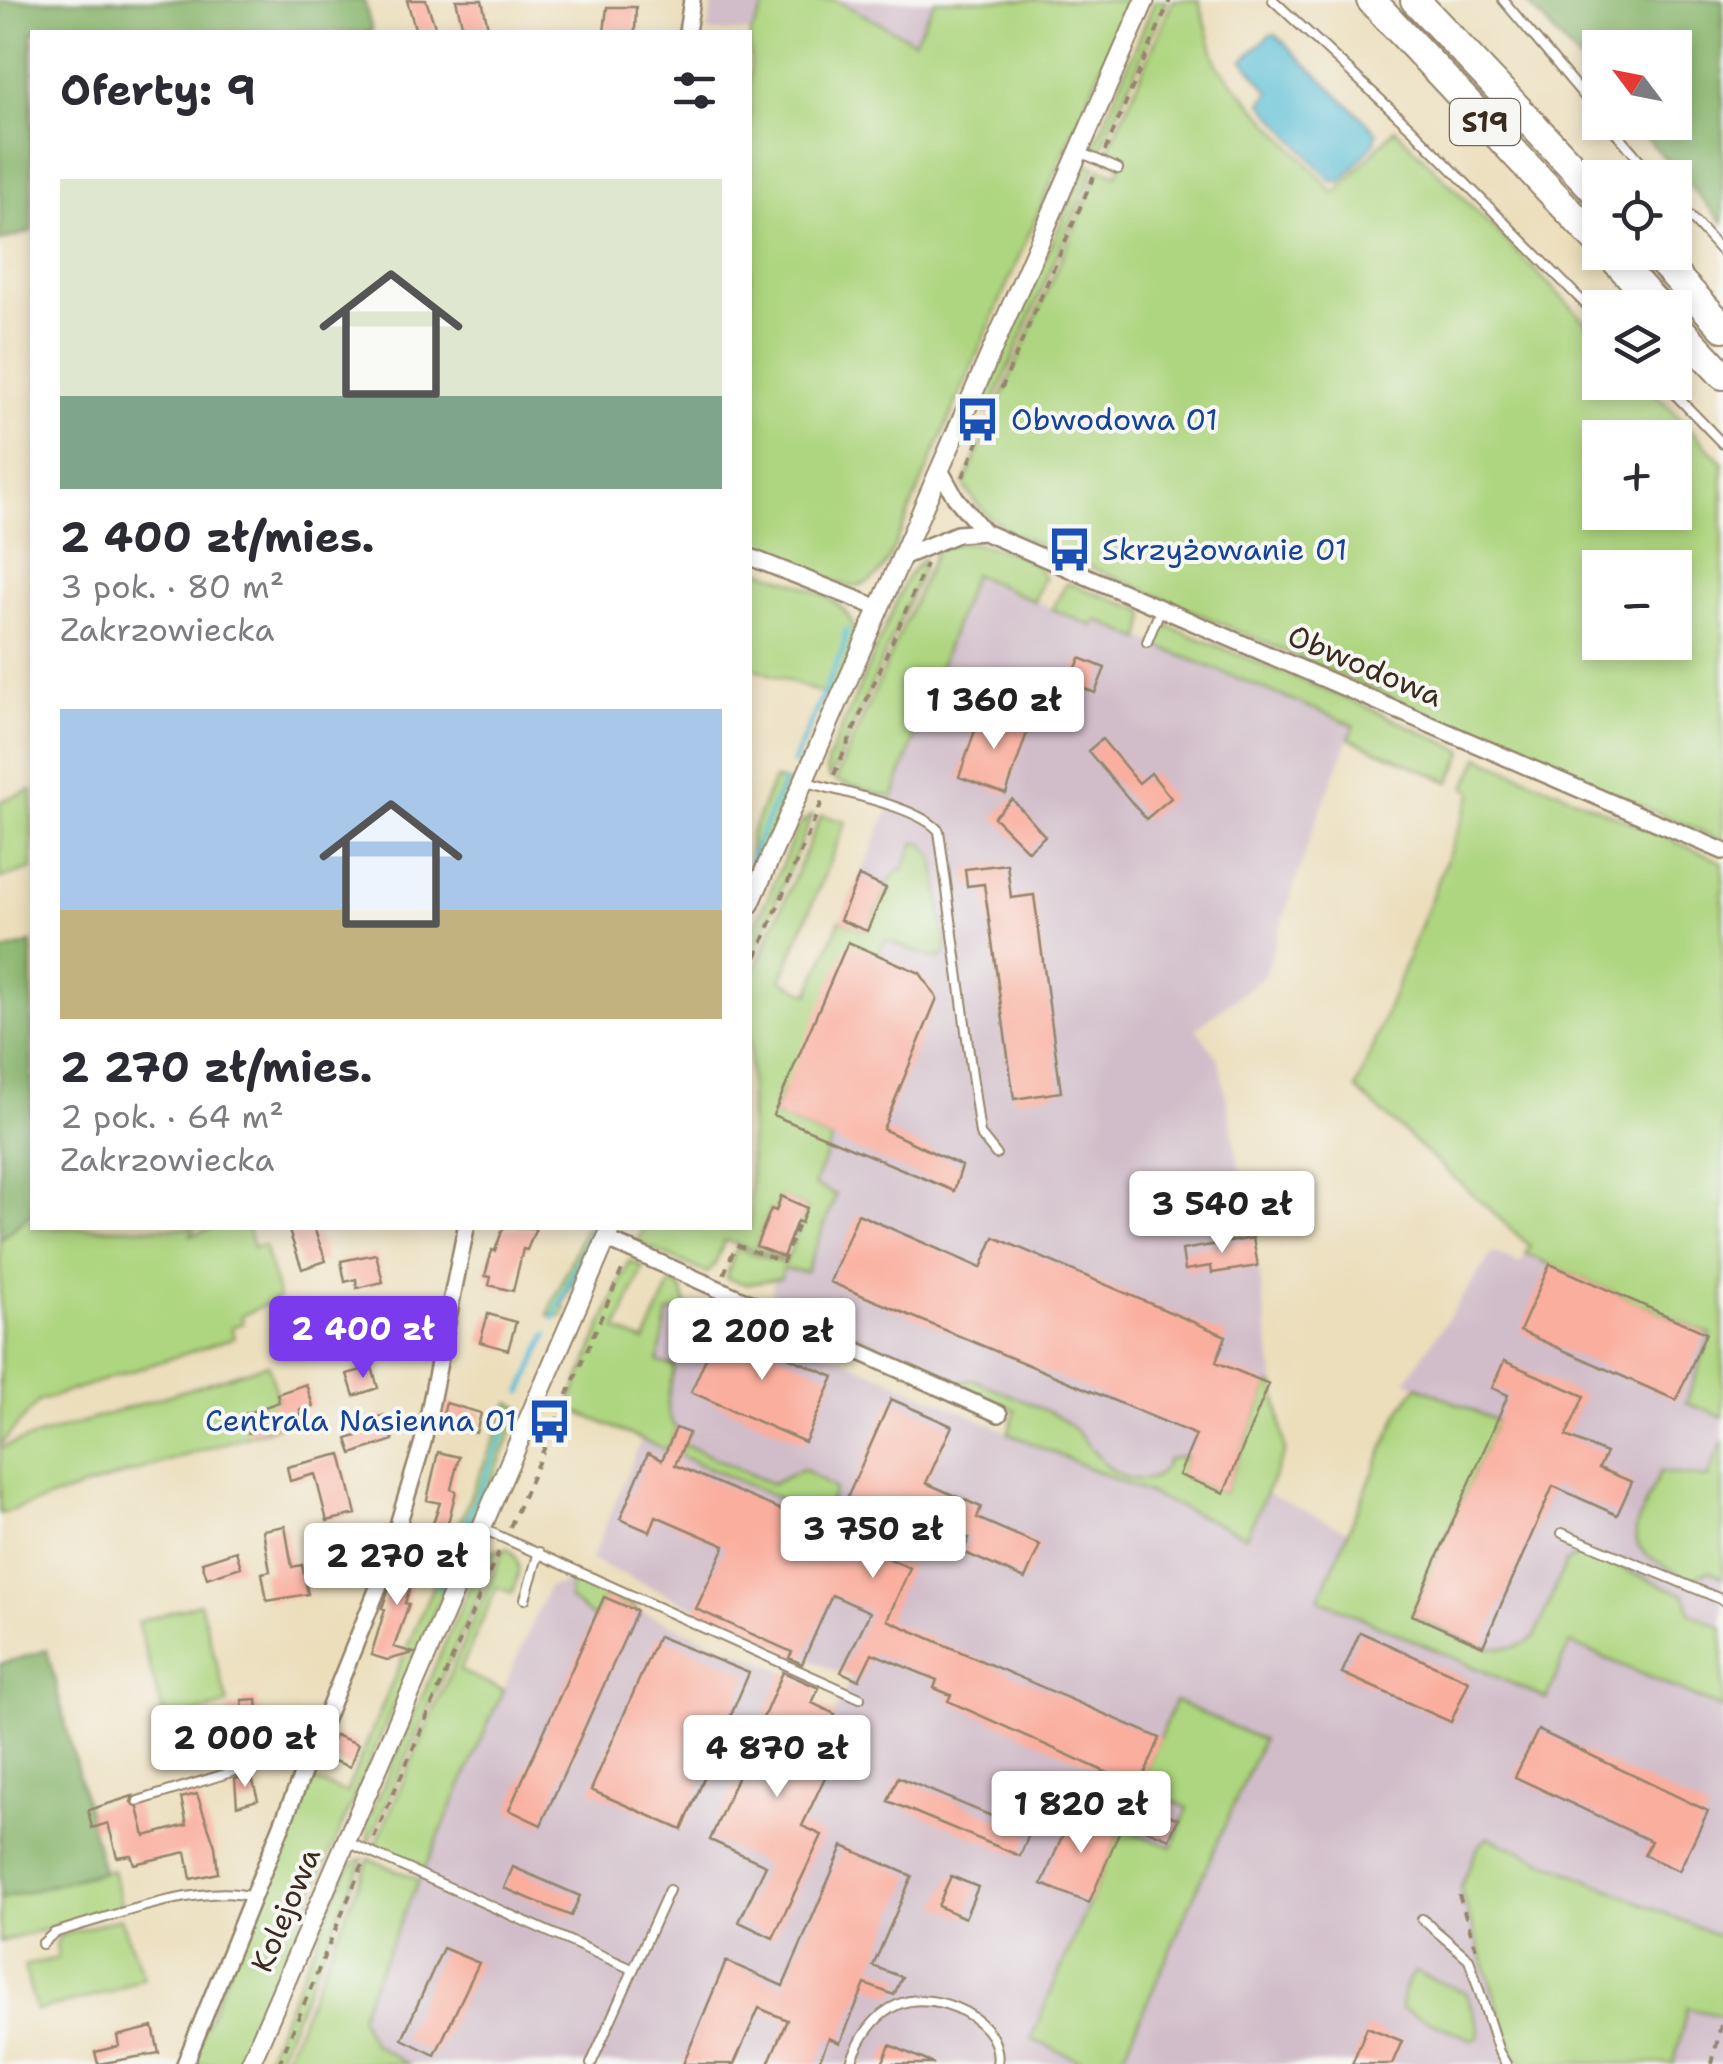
<!DOCTYPE html>
<html lang="pl">
<head>
<meta charset="utf-8">
<style>
  :root { --surface:#fff; --page:#f2f2f3; --text:#2b2b33; --muted:#7c7c81; --accent:#7c3aed }
  body { margin:0; font-family:"Shantell Sans",sans-serif; background:var(--page); color:var(--text); height:100vh; display:flex; flex-direction:column; font-size:38px; white-space:nowrap }
  * { box-sizing:border-box; margin:0 }
  p { font-size:32px; color:var(--muted) }
  .icon { flex:none; width:55px; height:55px; fill:none; stroke:currentColor; stroke-width:2; stroke-linecap:round; stroke-linejoin:round }
  .map { position:relative; flex:1; overflow:hidden }
  .sheet { position:absolute; left:30px; top:30px; width:722px; height:1200px; display:flex; flex-direction:column; background:var(--surface); border-radius:0px; box-shadow:0 5px 15px #0003 }
  .sheet>* { flex:none }
  .needle { width:65px; rotate:302deg }
  .controls { position:absolute; left:1582px; top:30px; display:grid; gap:20px }
  .controls a { display:grid; place-items:center; width:110px; height:110px; border-radius:0px; background:var(--surface); box-shadow:0 5px 15px #0003; font-size:50px }
  .price { position:absolute; translate:-50% -85px; padding:0 22px; border-radius:10px; background:#fff; color:#222; font-size:32px; line-height:65px; filter:drop-shadow(0 2px 5px #0008) }
  .price::after { content:''; position:absolute; left:50%; top:60px; width:30px; height:22px; margin-left:-15px; background:inherit; clip-path:polygon(0 0,100% 0,50% 100%) }
  .price.active { background:var(--accent); color:#fff }
  ul { padding:0; list-style:none }
  li { display:grid; align-content:center; gap:20px; height:530px; padding:0 30px }
  li span { display:grid; place-items:center; height:310px; border-radius:0px; color:#555 }
  li>.icon { margin-inline-start:auto }
  span .icon { width:180px; height:180px; fill:#fffc; stroke-width:1 }
  li b { font-size:42px }
  h2 { display:flex; justify-content:space-between; align-items:center; height:120px; padding:0 30px; font-size:42px }
  .map>svg:first-child { display:block }
</style>
</head>
<body>
<div class="map">
<svg width="1723" height="2064" viewBox="0 0 1723 2064">
  <rect width="100%" height="100%" fill="#f6f6f2"/>
  <filter id="ink" filterUnits="userSpaceOnUse"><feTurbulence type="fractalNoise" baseFrequency=".01" numOctaves="2"/><feDisplacementMap in="SourceGraphic" scale="20" xChannelSelector="R" yChannelSelector="G"/><feConvolveMatrix kernelMatrix="1 2 1 2 8 2 1 2 1" color-interpolation-filters="sRGB"/></filter>
  <filter id="wash" filterUnits="userSpaceOnUse"><feTurbulence type="fractalNoise" baseFrequency=".0048" numOctaves="4" result="noise"/><feDisplacementMap in="SourceGraphic" scale="40" xChannelSelector="R" yChannelSelector="G"/><feGaussianBlur stdDeviation="2.25" result="paint"/><feColorMatrix in="noise" values="0 0 0 0 0 0 0 0 0 0 0 0 0 0 0 0 0 1.4 0 .05"/><feComposite in="paint" operator="in"/></filter>
  <g filter="url(#wash)">
    <rect width="100%" height="100%" fill="#ecdebb"/>
    <path fill="#d1bdc9" d="M714,0H935L914,41L750,39V32H707Z
      M973,573L1091,626L1097,620L1354,725L1314,827L1264,976L1196,1028L1219,1060L1258,1266L1285,1452L1266,1493L1348,1531L1401,1408L1418,1387L1406,1380L1493,1252L1520,1264L1526,1254L1723,1340V2064H1120L1262,1740L1176,1702L1139,1786L1188,1808L1172,1848L1120,1829L1031,2038L1088,2064H338L548,1587L570,1582L820,1686L813,1703L834,1714L851,1678L591,1560L642,1438L668,1313L714,1302L1008,1432L1016,1410L801,1315L798,1302L772,1299L773,1277L782,1269L807,1272L814,1185L820,1169L750,1139L890,806Z"/>
    <path fill="#aed57f" stroke="#74804e" stroke-width="2.5" fill-rule="evenodd" d="M768,0H836L914,41L935,0H1130L891,554C881,574 871,588 846,586L750,549V35Z
      M1155,0H1166L1099,154L1093,149Z
      M1173,0H1199L1217,65L1335,194L1395,129L1600,336V382L1645,383L1723,463V841L1012,533C993,521 973,505 964,484L1100,168L1117,175L1121,165L1105,158ZM1600,438H1675V512H1600ZM1600,568H1675V642H1600Z
      M1087,164L1095,166L989,413L979,408Z
      M965,542C989,546 1034,554 1044,577L1034,601L973,574L893,798L835,781L937,549Z
      M923,559L922,570L830,778L826,770L828,760L907,577Z
      M750,567C781,579 858,595 854,638C852,658 839,679 831,697L750,667Z
      M1067,583L1143,610L1146,616L1141,640L1098,620L1092,626L1052,609Z
      M1166,625L1362,705L1464,751L1450,782L1349,738L1354,725L1155,645L1161,630Z
      M1479,757L1723,862V1417L1686,1403L1711,1335L1526,1254L1530,1246L1356,1089L1473,792L1466,788Z
      M774,779L792,785L750,882V837Z
      M32,790V869L0,879V801Z
      M813,814L750,961V938L799,825Z
      M821,815L846,822L781,980L809,994L840,920L867,931L886,888L895,873L904,868L915,842L923,844L934,857L947,952L939,958H933L885,940L878,955L781,1095L773,1115L832,1140L814,1185L836,1195L806,1272L782,1269L781,1278L745,1284L726,1278L736,1248L785,1264L807,1208L781,1197L776,1211L770,1210L756,1246L783,1257L781,1260L725,1240L714,1266L707,1273L637,1242L644,1228H750V981Z
      M32,1212V1228H195L191,1235L214,1228H248L253,1248L264,1245L279,1298L241,1316L243,1323L231,1327L234,1338L39,1401L0,1445V1240Z
      M585,1228H596L563,1305L566,1309L562,1317L548,1315Z
      M629,1261L643,1267L617,1330L645,1342L672,1280L682,1290L687,1309L668,1313L658,1362L675,1366C670,1386 661,1411 676,1428L668,1448L680,1453L684,1444L772,1484L803,1469L835,1489L823,1517L568,1408Z
      M805,1313L960,1382L975,1380C1003,1393 1034,1403 1061,1419C1089,1435 1106,1487 1147,1479C1158,1478 1165,1469 1168,1459L1187,1456L1180,1475L1224,1493L1269,1384L1275,1385L1285,1452L1246,1536L1008,1433L1016,1410L801,1315Z
      M268,1364L285,1424L0,1514V1448Z
      M1418,1386L1497,1421L1412,1615C1448,1631 1498,1666 1535,1637L1566,1562L1581,1554L1592,1556L1685,1595L1691,1613L1723,1628V1709L1570,1643L1547,1699L1319,1599L1401,1408Z
      M510,1402L522,1409L239,2064H190L307,1778L346,1793Z
      M1723,1440V1578L1709,1571L1690,1579C1615,1542 1630,1542 1660,1472L1708,1478Z
      M507,1548C524,1561 519,1575 512,1593L497,1587L460,1671L503,1690L425,1868L375,1846L504,1549Z
      M498,1549L369,1843L367,1823L478,1567L486,1554Z
      M580,1578L632,1603L637,1611L604,1597L594,1618L569,1599L570,1582Z
      M200,1603L228,1704L166,1723L137,1622Z
      M1175,1701L1262,1740L1120,2064H1088L1031,2039L1121,1828L1172,1847L1188,1808L1139,1787Z
      M1488,1837L1723,1938V2016L1687,2008L1674,2064L1523,2063L1513,2052L1460,1889L1477,1849Z
      M363,1859L274,2064H263L346,1872L356,1861Z
      M369,1859L419,1880L359,2016L373,2044L407,2064H282Z
      M112,1870L122,1908L0,1942V1899Z
      M120,1918L144,1977L112,1992L36,2011L24,1966L58,1958L56,1944L60,1936Z
      M1415,1972L1465,1992L1479,2027L1478,2038L1471,2039L1401,2009C1402,1995 1404,1981 1415,1972Z"/>
    <path fill="#8ab66e" stroke="#627046" stroke-width="2.5" d="M0,0H364L372,32H32V231L0,241Z
      M1525,0H1723V223L1633,123L1675,122V48H1600V85Z
      M32,943V1212L0,1240V952Z
      M47,1650L103,1872L0,1899V1664Z"/>
    <path fill="#57bdd5" stroke="#49747a" stroke-width="2.5" d="M1270,35H1276L1377,132L1375,142L1342,181H1331L1262,103L1270,92L1243,60Z"/>
    <g fill="none" stroke-linecap="round" stroke-linejoin="round">
      <path stroke="#57bdd5" stroke-width="5" d="M793,763L844,647L846,630
        M750,860L784,782
        M554,1318L592,1228
        M522,1392L547,1334
        M439,1588L513,1411"/>
    </g>
    <g id="blocks">
      <path fill="#faae9e" d="M407,0H426L437,32H416Z
        M456,0H482L489,32H464Z
        M607,7H636L635,32H604Z
        M1080,658L1105,668L1095,693L1070,683Z
        M982,710L1029,727L1006,794L959,777Z
        M1102,739L1139,783L1151,773L1171,798L1146,819L1088,751Z
        M1012,799L1045,836L1028,851L994,817Z
        M1007,864L1011,898L1034,895L1061,1092L1014,1099L984,884L967,886L965,869Z
        M859,876L886,888L867,931L840,920Z
        M848,942L920,973L937,998L883,1129L962,1166L954,1191L773,1115Z
        M781,1196L807,1208L801,1223L797,1221L783,1257L756,1246L771,1209L776,1211Z
        M858,1214L981,1268L994,1237L1226,1336L1216,1362L1269,1384L1224,1493L1179,1475L1196,1435L830,1282Z
        M288,1228H314L326,1261L302,1269Z
        M503,1228H536L527,1250L523,1249L513,1291L489,1285L491,1277L485,1276L492,1250L495,1251Z
        M1253,1238L1258,1266L1212,1273L1211,1266L1185,1270L1182,1250Z
        M376,1254L383,1282L357,1288L356,1279L345,1282L341,1261Z
        M1550,1264L1706,1333L1676,1400L1520,1331Z
        M488,1314L516,1322L508,1350L480,1342Z
        M723,1319L743,1327L739,1336L834,1377L805,1442L691,1392Z
        M401,1321L408,1343L375,1355L368,1332Z
        M1504,1361L1584,1396L1566,1436L1606,1453L1599,1468L1632,1482L1617,1515L1553,1486L1483,1646L1412,1615L1508,1395L1492,1388Z
        M372,1367L378,1388L354,1396L347,1374Z
        M306,1384L313,1406L300,1410L302,1418L248,1433L242,1415L279,1402L277,1394Z
        M891,1399L952,1426L926,1483L981,1507L977,1518L1040,1545L1025,1579L963,1552L969,1538L913,1514L906,1528L892,1522L879,1554L910,1568L887,1620L1160,1738L1139,1787L948,1701L951,1695L934,1688L937,1680L872,1653L859,1680L841,1672L870,1612L832,1595L802,1664L789,1658L792,1652L696,1609L725,1546L656,1516L650,1532L620,1519L648,1453L662,1460L676,1428L689,1433L675,1465L805,1520L809,1511L836,1523Z
        M446,1403L481,1413L476,1433L441,1422Z
        M385,1415L393,1440L352,1454L347,1439L363,1434L360,1423Z
        M438,1452L459,1457L451,1489L456,1491L447,1527L465,1534L460,1546L429,1535L440,1503L427,1500Z
        M341,1454L356,1514L327,1521L315,1474L290,1481L287,1467Z
        M285,1526L292,1567L302,1565L308,1594L267,1601L262,1573L270,1571L263,1530Z
        M236,1551L241,1567L207,1578L202,1562Z
        M402,1553L426,1561L421,1578L414,1575L405,1603L409,1604L394,1647L414,1653L387,1660L371,1655L385,1609L382,1608Z
        M604,1597L637,1611L541,1825L509,1810Z
        M1360,1632L1469,1681L1451,1722L1342,1673Z
        M658,1636L749,1673L682,1830L591,1790Z
        M783,1672L819,1688L812,1703L835,1714L811,1766L827,1773L802,1826L822,1835L773,1938L739,1922L766,1865L710,1840Z
        M257,1699L260,1737L232,1739L229,1709L243,1708L242,1700Z
        M1538,1730L1708,1811L1679,1871L1644,1855L1651,1841L1515,1777Z
        M335,1735L358,1744L350,1767L326,1758Z
        M251,1774L258,1800L237,1806L235,1779Z
        M898,1777L1030,1832L1020,1856L888,1801Z
        M197,1794L215,1846L218,1873L191,1879L186,1852L134,1864L131,1855L117,1857L108,1823L92,1828L88,1810L133,1796L131,1802L138,1808L145,1836L187,1825L181,1798Z
        M1149,1806L1178,1819L1169,1839L1140,1827Z
        M1074,1808L1121,1828L1089,1903L1042,1884Z
        M843,1846L912,1876L873,1966L902,1977L894,1995L865,1984L840,2043L829,2038L818,2064H768L787,2020L759,2008L734,2064H683L726,1961L783,1986Z
        M513,1867L580,1896L571,1916L504,1888Z
        M951,1876L978,1887L965,1918L938,1906Z
        M443,1948L479,1963L435,2055L402,2039Z
        M153,2027L159,2053L98,2064L95,2052L119,2046L117,2036Z
        M1367,2027L1402,2041L1392,2064H1352Z
        M890,2045L934,2064H882Z"/>
    </g>
  </g>
  <g filter="url(#ink)">
    <use href="#blocks" fill-opacity="0" stroke="#94846c" stroke-width="2.5"/>
    <g fill="none" stroke-linecap="round" stroke-linejoin="round">
      <defs>
        <path id="service" d="M1273,0L1411,128L1600,319
          M1503,0L1600,115
          M1607,122L1655,178
          M1080,152L1118,169
          M1675,200L1723,253
          M1663,382L1723,444
          M1147,642L1161,608
          M803,781C836,791 918,806 939,831L980,1134L996,1154
          M481,1528L860,1698
          M1562,1533L1723,1600
          M525,1599L539,1552
          M138,1801L277,1758L292,1762L302,1774
          M345,1841L632,1969
          M1422,1919L1469,1959L1499,2052L1506,2064
          M42,1944L54,1933C102,1919 207,1881 251,1897
          M591,2064L669,1890
          M850,2064C860,2039 873,2015 899,2004C935,1989 1005,2020 997,2064"/>
        <path id="minor" d="M687,32L692,0
          M940,470L955,497L984,532L1723,851
          M750,557L879,608
          M902,557L957,534L984,532
          M606,1239L999,1414
          M185,2064L382,1578L423,1442L466,1228"/>
        <path id="tertiary" d="M750,904L1145,0
          M250,2064L611,1228"/>
        <path id="motorway" d="M1371,0L1600,244
          M1415,0L1600,196
          M1608,252L1660,308
          M1653,252L1723,327
          M1675,324L1723,375"/>
      </defs>
      <use href="#service" stroke="#94846c" stroke-width="12"/>
      <use href="#minor" stroke="#94846c" stroke-width="20"/>
      <use href="#tertiary" stroke="#94846c" stroke-width="22"/>
      <use href="#motorway" stroke="#94846c" stroke-width="32"/>
      <path stroke="#94846c" stroke-width="4" stroke-dasharray="8 8" stroke-linecap="butt" d="M1105,151L1170,0
        M963,477L1095,173
        M834,775L926,564
        M750,972L824,797
        M724,1274L736,1245L783,1262L799,1222
        M510,1527L624,1265
        M374,1838L500,1549
        M1459,1895L1476,1948
        M279,2064L364,1861
        M1712,2064L1723,2016"/>
      <use href="#service" stroke="#fff" stroke-width="8"/>
      <use href="#minor" stroke="#fff" stroke-width="15"/>
      <use href="#tertiary" stroke="#fff" stroke-width="18"/>
      <use href="#motorway" stroke="#fff" stroke-width="28"/>
    </g>
  </g>
  <defs>
    <symbol id="bus-bare" viewBox="-9 -9 18 18"><path d="M-5-6H5V4H4V6H2V4H-2V6H-4V4H-5ZM-3.5-4V0h7V-4ZM-3.5 1.2v1.5H-2V1.2ZM2 1.2v1.5H3.5V1.2Z" fill="#1a4fb4" stroke="#f6f6f2" stroke-width="2.5" paint-order="stroke"/></symbol>
  </defs>
  <g fill-rule="evenodd">
    <use href="#bus-bare" x="946" y="388" width="63" height="63"/>
    <use href="#bus-bare" x="1038" y="518" width="63" height="63"/>
    <use href="#bus-bare" x="518" y="1390" width="63" height="63"/>
  </g>
  <g text-anchor="middle" stroke-width="8" stroke-linejoin="round" paint-order="stroke">
    <rect fill="#f6f6f2" stroke="#73675e" stroke-width="2.5" x="1450" y="99" width="70" height="46" rx="8"/>
    <g font-size="28" font-weight="bold" fill="#3b2a1e">
      <text x="1485" y="132">S19</text>
    </g>
    <g font-size="30" fill="#164399" stroke="#f6f6f2" text-anchor="start">
      <text x="1011" y="430">Obwodowa 01</text>
      <text x="1102" y="560">Skrzyżowanie 01</text>
      <text x="517" y="1431" text-anchor="end">Centrala Nasienna 01</text>
    </g>
    <g font-size="30" fill="#3b2a1e" stroke="#f6f6f2">
      <text transform="translate(1365 666) rotate(23)" y="10">Obwodowa</text>
      <text transform="translate(286 1910) rotate(-67)" y="10">Kolejowa</text>
    </g>
  </g>
</svg>
<div class="controls">
<a><svg class="needle" viewBox="-14 -14 28 28"><path d="M0-13l5 13h-10z" fill="#e53935"/><path d="M0 13l5-13h-10z" fill="#7c7c81"/></svg></a>
<a><svg class="icon" aria-label="locate" viewBox="0 0 24 24"><circle cx="12" cy="12" r="6"/><path d="M12 2v4M12 18v4M2 12h4M18 12h4"/></svg></a>
<a><svg class="icon" aria-label="layers" viewBox="0 0 24 24"><path d="M12 4l9 5-9 5-9-5zM3 14l9 5 9-5"/></svg></a>
<a>+</a>
<a>−</a>
</div>
<b class="price" style="left:994px;top:752px">1 360 zł</b>
<b class="price" style="left:1222px;top:1256px">3 540 zł</b>
<b class="price active" style="left:363px;top:1381px">2 400 zł</b>
<b class="price" style="left:762px;top:1383px">2 200 zł</b>
<b class="price" style="left:873px;top:1581px">3 750 zł</b>
<b class="price" style="left:397px;top:1608px">2 270 zł</b>
<b class="price" style="left:245px;top:1790px">2 000 zł</b>
<b class="price" style="left:777px;top:1800px">4 870 zł</b>
<b class="price" style="left:1081px;top:1856px">1 820 zł</b>
<section class="sheet">
<h2>Oferty: 9<svg class="icon" aria-label="filters" viewBox="0 0 24 24"><path d="M4 7h16M4 17h16"/><circle cx="9" cy="7" r="2"/><circle cx="15" cy="17" r="2"/></svg></h2>
<ul>
<li><span style="background:linear-gradient(#dfe7d0 70%,#7fa58c 0)"><svg class="icon" aria-label="home" viewBox="0 0 24 24"><path d="M3 11l9-7 9 7M6 9v11h12V9"/></svg></span><div><b>2 400 zł/mies.</b><p>3 pok. · 80 m²</p><p>Zakrzowiecka</p></div></li>
<li><span style="background:linear-gradient(#a9c7e8 65%,#c2b280 0)"><svg class="icon" aria-label="home" viewBox="0 0 24 24"><path d="M3 11l9-7 9 7M6 9v11h12V9"/></svg></span><div><b>2 270 zł/mies.</b><p>2 pok. · 64 m²</p><p>Zakrzowiecka</p></div></li>
</ul>
</section>
</div>
</body>
</html>
